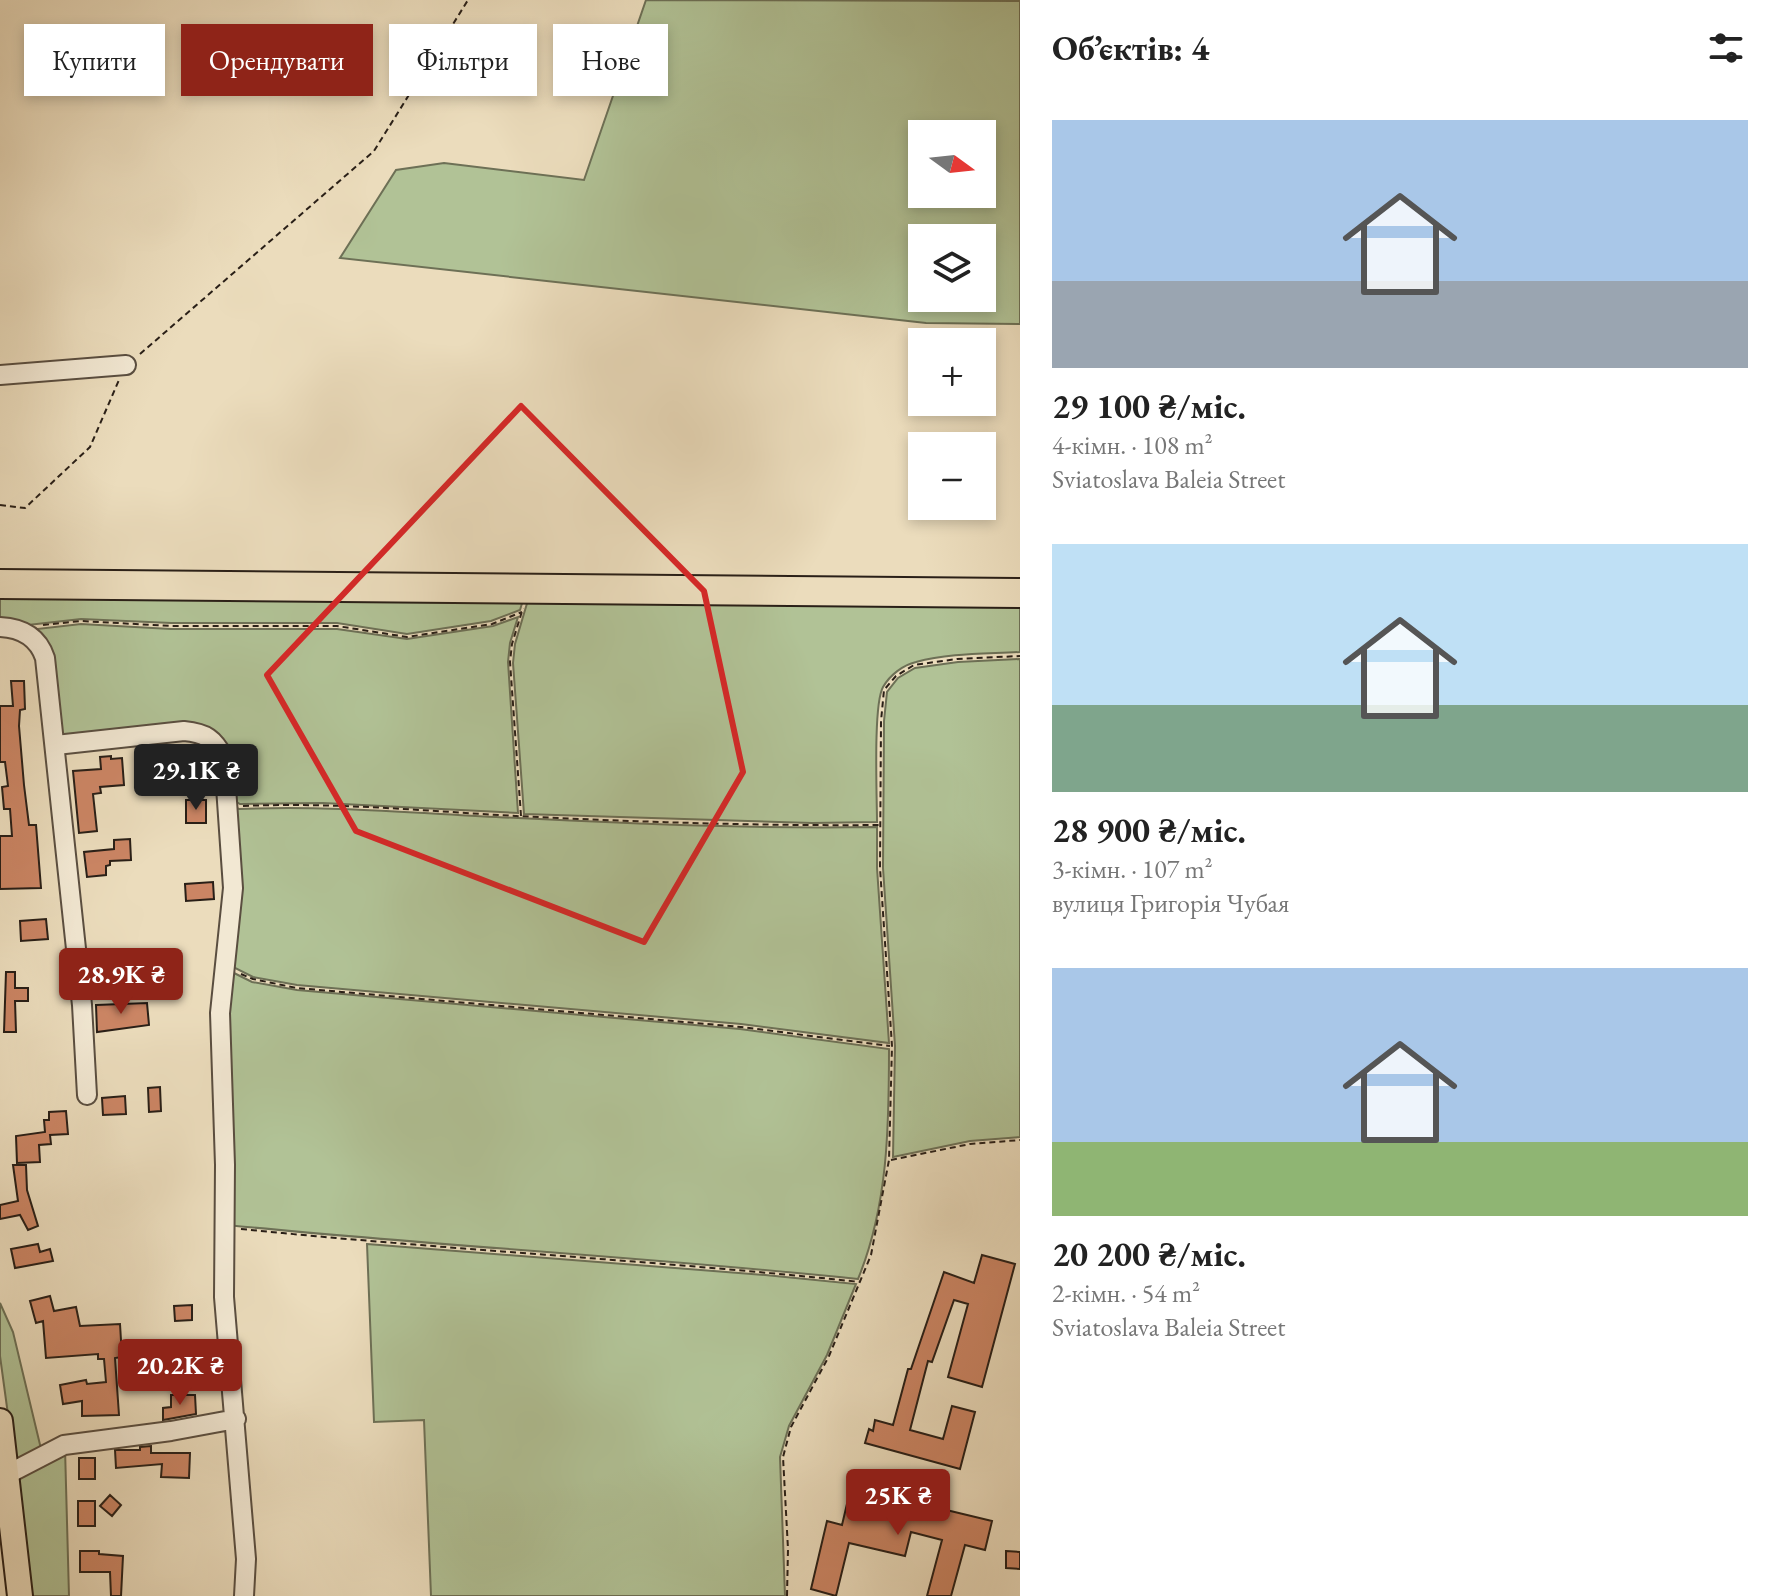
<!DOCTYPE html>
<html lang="uk">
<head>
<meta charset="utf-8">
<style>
  :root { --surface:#fff; --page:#f6f6f6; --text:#222; --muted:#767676; --accent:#8f2418 }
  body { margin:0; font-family:"EB Garamond",serif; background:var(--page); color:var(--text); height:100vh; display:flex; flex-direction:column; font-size:30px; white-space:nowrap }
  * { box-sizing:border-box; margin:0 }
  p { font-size:26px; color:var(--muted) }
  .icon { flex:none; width:44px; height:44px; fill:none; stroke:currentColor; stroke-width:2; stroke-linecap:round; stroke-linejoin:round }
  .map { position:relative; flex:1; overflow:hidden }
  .panel { display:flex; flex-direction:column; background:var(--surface); width:760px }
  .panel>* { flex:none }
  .hud { position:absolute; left:24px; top:24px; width:760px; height:72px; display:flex; gap:16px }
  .needle { width:52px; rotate:105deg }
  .controls { position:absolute; left:908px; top:120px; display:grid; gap:16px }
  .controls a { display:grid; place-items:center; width:88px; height:88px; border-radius:0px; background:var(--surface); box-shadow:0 4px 12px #0003; font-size:40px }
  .price { position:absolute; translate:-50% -68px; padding:0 18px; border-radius:8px; background:var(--accent); color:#fff; font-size:26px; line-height:52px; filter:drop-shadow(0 2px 4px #0008) }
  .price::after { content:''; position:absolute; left:50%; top:48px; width:24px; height:18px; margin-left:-12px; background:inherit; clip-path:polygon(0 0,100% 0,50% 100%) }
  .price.on { background:#222; color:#fff }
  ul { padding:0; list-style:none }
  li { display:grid; align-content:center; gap:16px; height:424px; padding:0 32px }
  li span { display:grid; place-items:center; height:248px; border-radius:0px; color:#555 }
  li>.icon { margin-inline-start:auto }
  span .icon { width:144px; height:144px; fill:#fffc; stroke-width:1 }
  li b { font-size:34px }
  h2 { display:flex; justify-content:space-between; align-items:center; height:96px; padding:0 32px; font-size:34px }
  .pill { padding:0 28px; border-radius:0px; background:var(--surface); box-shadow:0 4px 12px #0003; font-size:28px; line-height:72px }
  .pill.on { background:var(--accent); color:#fff }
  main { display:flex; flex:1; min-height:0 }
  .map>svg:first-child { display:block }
</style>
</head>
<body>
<main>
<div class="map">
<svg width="1020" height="1596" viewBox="0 0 1020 1596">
  <rect width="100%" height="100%" fill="#ebdcbc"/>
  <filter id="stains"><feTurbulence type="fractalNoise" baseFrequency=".0025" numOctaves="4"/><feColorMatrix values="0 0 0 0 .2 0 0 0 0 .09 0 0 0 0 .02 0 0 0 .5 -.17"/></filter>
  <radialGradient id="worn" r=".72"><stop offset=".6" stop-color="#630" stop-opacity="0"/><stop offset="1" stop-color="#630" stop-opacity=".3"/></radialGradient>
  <path fill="#b1c296" stroke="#6d7056" stroke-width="2" fill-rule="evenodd" d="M646,0L1020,1V324L926,323L340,258L396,170L444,163L584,180ZM922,134H982V194H922ZM922,238H982V298H922Z
    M0,595L523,600L520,610L491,621L407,634L337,623H171L81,619L19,626L0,623Z
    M528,600L1020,604V652C986,654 949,653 916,662C903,665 890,675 883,687C873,705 877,797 877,822L812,823L524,814L513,663L515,644Z
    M518,617L510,643L508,662L518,813L323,803L240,804L230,798L217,739L59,742L28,630L81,624L171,629H337L407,639L493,626Z
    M1020,659V1137L970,1141L893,1157L895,1046L883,868L884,721L887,692L898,678L915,668L958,662Z
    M230,805L239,809C332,805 425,814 518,818C638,824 758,829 877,827V868L889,1043L741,1024L297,985L253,977L229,965Z
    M228,970L252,982L297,990L740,1029L889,1049C889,1127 888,1206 858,1279C648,1257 437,1246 227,1225Z
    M367,1244L765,1275L856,1284L827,1355L789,1426L780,1457L785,1596H431L424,1420L374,1422Z
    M0,1303L13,1332L42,1453L15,1466L0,1356Z
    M65,1448L69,1596H29L17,1473Z"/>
  <path fill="#cb8564" stroke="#291f17" stroke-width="2" d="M11,681H24L25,709L20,710L19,726L24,785L29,825H36L41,888L0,889V836H12L10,809H4L2,787L8,786L5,762H0V706H13Z
    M111,756V759L122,758L124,785L100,787L101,793L93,794L97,831L79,833L73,771L101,769L100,757Z
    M186,800H206V823H186Z
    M130,839L131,860L110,861V865L106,866V875L87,877L84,852L114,849V840Z
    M213,882L214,899L186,901L185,884Z
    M46,919L48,939L21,941L20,921Z
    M6,972H15V988H28V1001H15L16,1032H4Z
    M147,1003L149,1025L97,1032L96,1005Z
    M160,1087L161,1111L149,1112L148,1088Z
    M125,1096L126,1114L103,1115L102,1098Z
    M66,1111L68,1134L50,1135L51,1144L39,1145L40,1162L17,1163L16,1136L45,1132L44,1120H49V1112Z
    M13,1165H26L27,1190L38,1226L28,1230L20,1215L0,1219V1205L18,1201Z
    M38,1244L40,1252L50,1249L53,1261L15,1268L11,1249Z
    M982,1255L1015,1264L982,1387L948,1377L968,1304L954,1300L932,1362L928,1361L910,1430L943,1439L952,1406L975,1412L960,1469L865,1443L869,1429L873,1431L875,1420L893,1425L908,1369H911L944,1272L974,1283Z
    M50,1296L54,1311L76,1307L80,1326L120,1324L122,1357L115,1358L119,1415L82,1416V1401L63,1404L60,1385L86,1380L87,1384L106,1382L104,1359H98V1354L46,1358L43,1321L36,1323L30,1301Z
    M192,1305V1320L175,1321L174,1306Z
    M171,1395H195L196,1414L163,1420V1408L171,1407Z
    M151,1446V1453H190L189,1478L161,1477L162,1464L116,1468L115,1450H140V1447Z
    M79,1458H95V1479H79Z
    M851,1487L992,1521L985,1550L965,1545L951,1596H927L942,1540L911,1532L905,1556L849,1543L836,1596L811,1589L827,1521L842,1525Z
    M110,1495L121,1505L112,1516L100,1506Z
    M78,1501H95V1526H78Z
    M80,1551H99V1554L123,1556L121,1596H111L110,1572H80Z
    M1006,1551L1020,1552V1569L1006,1568Z"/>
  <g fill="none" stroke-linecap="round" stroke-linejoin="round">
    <defs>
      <path id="minor" d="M0,375L126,365
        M0,627C22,628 38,637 45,658L82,1005L87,1095
        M56,745L184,731C206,733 214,739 224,758L233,888L220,1013L225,1165L224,1297L246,1559L244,1596
        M8,1474L64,1445L171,1431L236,1419"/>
      <path id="major" d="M0,1421L20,1596"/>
      <path id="highway" d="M0,584L1020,593"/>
    </defs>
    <use href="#minor" stroke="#5a4e40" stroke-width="22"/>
    <use href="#major" stroke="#291f17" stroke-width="28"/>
    <use href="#highway" stroke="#291f17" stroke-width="32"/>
    <path stroke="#291f17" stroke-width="2" stroke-dasharray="6 4" stroke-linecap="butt" d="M140,354L374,151L468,0
      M0,505L25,508L90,447L119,380
      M43,625L81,621L171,626H337L407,637L492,624L522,612
      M243,806C334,802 425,811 516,816C637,822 759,826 880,825
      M521,816L510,662L512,644L523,608
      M241,974L253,979L297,988L741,1027L890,1046
      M891,1160L970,1144L1020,1140
      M241,1229C447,1250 654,1260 860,1282
      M787,1596L788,1549L783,1457L791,1427L829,1356L871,1255L889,1160L892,1046L880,868L881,721L884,690L896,676L914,665L957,659L1020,656"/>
    <use href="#minor" stroke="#f2e8d3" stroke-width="18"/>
    <use href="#major" stroke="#ebdcbc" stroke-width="24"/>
    <use href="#highway" stroke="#ebdcbc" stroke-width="28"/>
  </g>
  <path fill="none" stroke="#d62828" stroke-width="6" stroke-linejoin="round" d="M521,406L704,591L743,772L644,942L356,831L267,675Z"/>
  <rect width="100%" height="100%" filter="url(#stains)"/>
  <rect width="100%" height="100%" fill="url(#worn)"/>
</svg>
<div class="controls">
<a><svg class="needle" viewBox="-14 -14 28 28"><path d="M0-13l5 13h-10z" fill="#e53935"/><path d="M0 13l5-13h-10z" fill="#767676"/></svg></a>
<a><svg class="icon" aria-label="layers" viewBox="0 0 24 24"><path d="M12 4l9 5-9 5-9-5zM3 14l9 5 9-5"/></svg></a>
<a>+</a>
<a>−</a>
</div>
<b class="price on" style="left:196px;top:812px">29.1K ₴</b>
<b class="price" style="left:121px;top:1016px">28.9K ₴</b>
<b class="price" style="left:180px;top:1407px">20.2K ₴</b>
<b class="price" style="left:898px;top:1537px">25K ₴</b>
<div class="hud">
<a class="pill">Купити</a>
<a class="pill on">Орендувати</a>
<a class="pill">Фільтри</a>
<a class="pill">Нове</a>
</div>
</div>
<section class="panel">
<h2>Об’єктів: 4<svg class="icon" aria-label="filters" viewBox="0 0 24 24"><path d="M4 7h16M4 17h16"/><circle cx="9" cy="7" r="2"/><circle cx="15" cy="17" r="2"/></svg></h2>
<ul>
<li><span style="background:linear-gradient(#a9c7e8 65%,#9aa5b1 0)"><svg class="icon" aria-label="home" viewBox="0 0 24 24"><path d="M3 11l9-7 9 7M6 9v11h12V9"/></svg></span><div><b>29 100 ₴/міс.</b><p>4-кімн. · 108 m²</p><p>Sviatoslava Baleia Street</p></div></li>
<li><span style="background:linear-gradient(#bfe0f5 65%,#7fa58c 0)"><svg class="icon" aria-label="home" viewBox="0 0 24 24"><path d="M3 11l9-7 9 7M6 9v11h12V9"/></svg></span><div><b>28 900 ₴/міс.</b><p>3-кімн. · 107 m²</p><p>вулиця Григорія Чубая</p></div></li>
<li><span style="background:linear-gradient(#a9c7e8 70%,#8fb573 0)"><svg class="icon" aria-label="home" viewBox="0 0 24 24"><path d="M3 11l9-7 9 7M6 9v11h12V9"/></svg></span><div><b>20 200 ₴/міс.</b><p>2-кімн. · 54 m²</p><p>Sviatoslava Baleia Street</p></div></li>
</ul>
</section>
</main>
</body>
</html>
